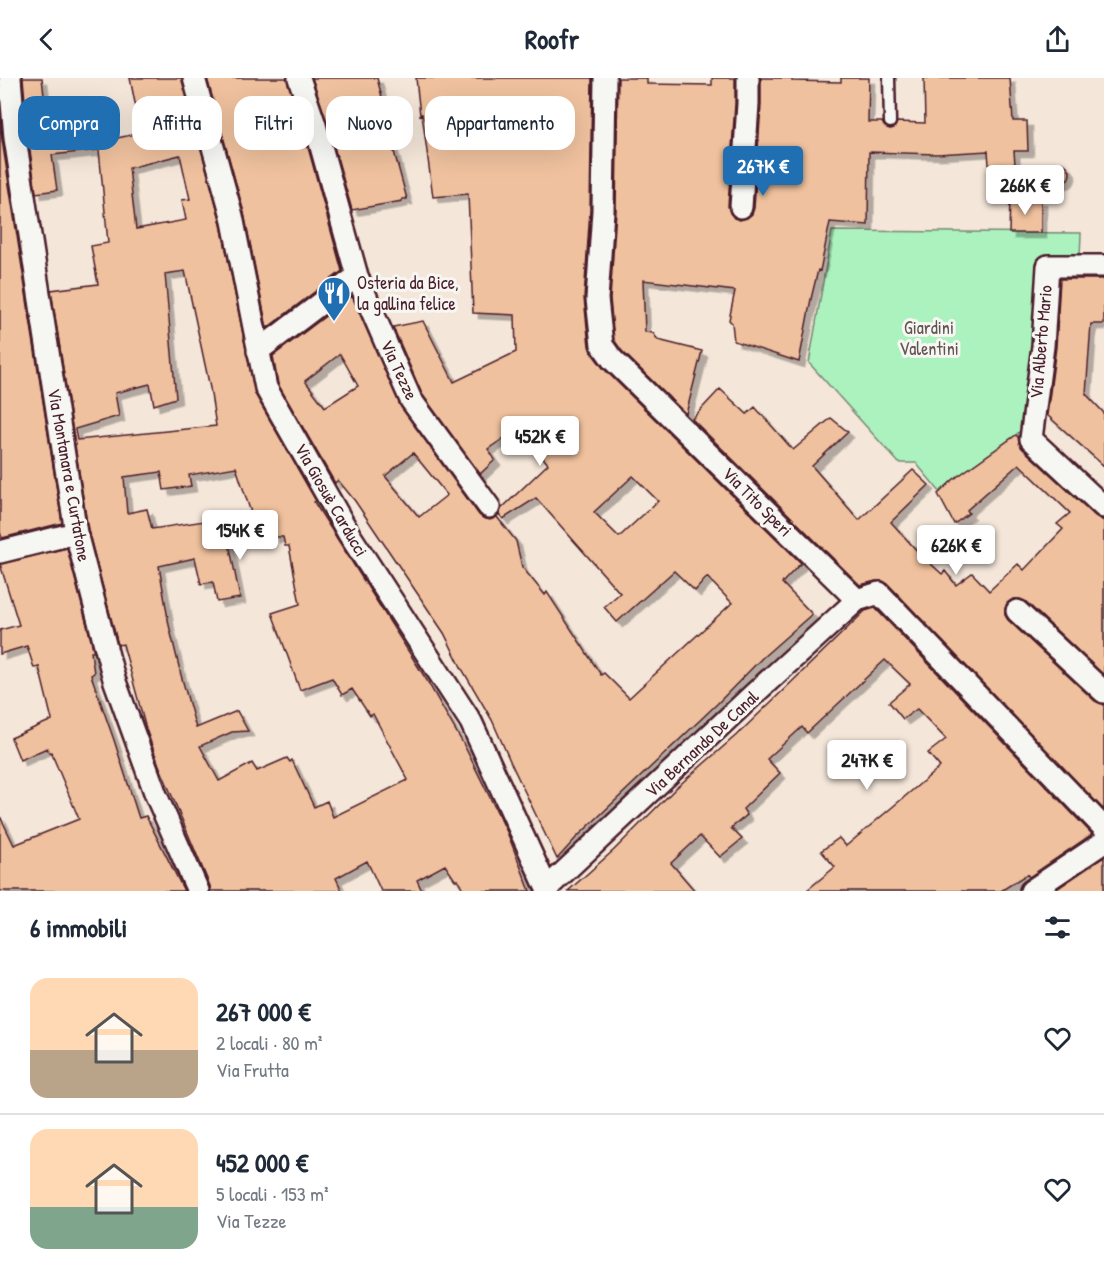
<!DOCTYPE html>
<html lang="it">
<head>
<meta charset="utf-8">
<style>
  :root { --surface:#fff; --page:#f6f6f7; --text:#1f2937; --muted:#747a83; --line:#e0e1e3; --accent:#1f6fb2 }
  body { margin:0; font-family:"Patrick Hand",sans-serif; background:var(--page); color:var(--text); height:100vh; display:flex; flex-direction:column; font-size:22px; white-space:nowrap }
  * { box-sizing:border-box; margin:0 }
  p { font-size:20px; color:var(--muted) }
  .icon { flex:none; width:33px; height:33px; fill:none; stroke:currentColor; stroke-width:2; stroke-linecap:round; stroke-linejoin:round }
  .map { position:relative; height:813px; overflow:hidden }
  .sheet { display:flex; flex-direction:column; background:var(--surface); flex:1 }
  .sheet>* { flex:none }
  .hud { position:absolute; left:18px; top:18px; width:600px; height:54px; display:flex; gap:12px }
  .price { position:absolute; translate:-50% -51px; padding:0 14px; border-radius:6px; background:#fff; color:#222; font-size:20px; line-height:39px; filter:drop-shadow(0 2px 3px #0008) }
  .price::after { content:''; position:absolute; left:50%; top:36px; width:18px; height:14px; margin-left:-9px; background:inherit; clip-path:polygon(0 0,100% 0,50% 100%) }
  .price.selected { background:var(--accent); color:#fff }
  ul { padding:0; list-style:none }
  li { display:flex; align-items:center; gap:18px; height:150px; padding:0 30px }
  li+li { border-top:2px solid var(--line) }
  li span { display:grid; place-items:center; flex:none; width:168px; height:120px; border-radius:18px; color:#555 }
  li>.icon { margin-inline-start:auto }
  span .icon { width:72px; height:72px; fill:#fffc; stroke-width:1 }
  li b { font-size:26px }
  h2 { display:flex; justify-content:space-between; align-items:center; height:72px; padding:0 30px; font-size:26px }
  .tag { padding:0 21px; border-radius:18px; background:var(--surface); box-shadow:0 6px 24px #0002; font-size:21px; line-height:54px }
  .tag.selected { background:var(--accent); color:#fff }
  header { display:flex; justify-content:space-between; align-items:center; height:78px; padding:0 30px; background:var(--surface); font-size:27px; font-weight:800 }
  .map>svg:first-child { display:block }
</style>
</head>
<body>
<header><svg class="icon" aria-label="back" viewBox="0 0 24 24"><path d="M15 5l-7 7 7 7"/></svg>Roofr<svg class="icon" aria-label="share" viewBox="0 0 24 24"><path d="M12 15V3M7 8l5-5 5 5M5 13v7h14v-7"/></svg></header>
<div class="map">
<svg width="1104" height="813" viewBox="0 0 1104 813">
  <defs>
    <filter id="shadow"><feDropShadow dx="5.5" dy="5.5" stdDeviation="0" flood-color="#0004"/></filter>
  </defs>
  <rect width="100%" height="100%" fill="#f4e6d9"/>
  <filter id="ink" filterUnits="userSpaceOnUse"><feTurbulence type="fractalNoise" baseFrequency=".0167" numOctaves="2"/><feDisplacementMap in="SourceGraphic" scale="12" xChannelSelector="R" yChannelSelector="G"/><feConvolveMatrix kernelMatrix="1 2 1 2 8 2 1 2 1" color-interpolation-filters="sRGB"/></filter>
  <g filter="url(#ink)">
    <path fill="#abf2be" stroke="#7a8874" stroke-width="1.5" d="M832,153L1081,155L1080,179L1040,180L1036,262L1024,343L1021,352L1016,357L954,401L940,414L916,385H899L809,285Z"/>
    <path fill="#efc19e" stroke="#4a1f2b" stroke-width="1.5" fill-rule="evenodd" filter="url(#shadow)" d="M23,0H42L48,51L95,43L98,64L141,55L130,0H182L220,141L255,316L316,423L314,424L426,601L465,669L507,754L530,813H464L458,802H455L445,787L417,802L422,813H381L367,783L336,800L342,813H211L210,808L159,687L146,651L123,566L118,567L88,452L51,212L98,206L91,168L108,165L99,72L52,77L57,112L36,115L28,58ZM180,77L190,121L182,122L186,142L136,151L129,90ZM185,193L210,310L216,348L77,362L75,351L119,338L115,315L150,306L154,327L176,320L165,196ZM236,389L255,447L272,445L274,459H283L285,468H289L300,526L272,535L300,612L332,600L342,617L352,611L370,638L373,636L408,702L333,739L327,723L314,729L292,682L290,684L287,680L257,693L252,685L219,703L200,668L232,654L248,653L237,633L196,650L181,597L169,547L159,488L195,480L201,506L213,504L217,524L240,520L224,440L152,451L147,431L127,435L124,399L161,394L164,412L191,408L189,397Z
      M207,0H287L303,51L342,193L267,250L244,135Z
      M312,0H377L383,23L364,27L376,68L384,66H392L407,121H402V123L352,132L327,44Z
      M416,0H592L590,132L584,220L589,268L591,274L603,290L801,485L782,505L812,536L762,580L717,626L576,760L557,781L511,685L492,642L462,591L444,555L355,423L338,402L335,405L278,306L273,278L352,218L401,329L479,437L483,440L490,442L497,439L516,463L522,489L545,517L547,514L601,597L604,595L629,620L732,525L707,499L695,513L674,493L617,544L604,529L620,515L536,420L503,441L499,436L501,431L548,386L519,350L488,371L495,382L480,396L422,316L393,249L423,243L454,304L516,274L515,237L473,235L468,116L433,119L422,36L420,37ZM340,276L358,308L325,329L305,303ZM413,375L447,417L419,439L385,398ZM633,398L658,423L619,459L594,434Z
      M618,0H647V6L712,7V0H735V26L728,128L730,135L734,140L740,142L747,140L752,136L754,130L761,27V0H792V3L841,4V0H869L868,44H882L884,48L890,51L894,50L897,44L925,45L924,0H1010L1013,43H1027L1028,73H1014L1015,86L989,87L988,73L937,76L869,74L868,147L830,144L820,193L818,192L811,221L799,284L734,263L732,245L729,242L735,213L643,202L645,254L653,255L658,262L702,273L686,336L622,273L614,262L610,221L616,133Z
      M0,34L2,62L62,445L2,460L0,454Z
      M1050 95a10 10 0 1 1 20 0a10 10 0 1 1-20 0Z
      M1010,120L1041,121V155H1009Z
      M1060,201H1104V246H1091L1086,316L1104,335V388L1047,337L1056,269Z
      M720,311L747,336L755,329L793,372L831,340L848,354L812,388L859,442L913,392L929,407L891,444L919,475L942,496L945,493L956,507L972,495L989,513L1018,486L1024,492L1063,451L1057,446L1070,435L1019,386L967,432L969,435L954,446L938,416L954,401L1016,357L1018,359L1019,365L1022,370L1095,438L1104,443V597L1025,523L1019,521H1013L1007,525L1005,531V537L1008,542L1095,623L1104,626V732L888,506L883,503H876L860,507L692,341Z
      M67,470L94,574H91L94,595L91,597L114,662L139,740L146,738L184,813H0V738L14,767L79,741L51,674H49L47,670L20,682L11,660L52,642L39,589L34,590L27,568L0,576V552L19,547L0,486Z
      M875,530L1092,756L1029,799L1027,796L1001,813H806L835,789L821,773L839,760L846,768L940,689L928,675L946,661L917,631L903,641L889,624L910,606L885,582L807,655L802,649L767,681L780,695L743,731L747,737L731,750L742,761L720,779L700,758L671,785L695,813H568L614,772L676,710L740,654L865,533Z
      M1104,779V813H1054Z"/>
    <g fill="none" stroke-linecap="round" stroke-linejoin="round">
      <defs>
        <path id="lane" d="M889,0L890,44"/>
        <path id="street" d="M10,0L15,60L76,455L114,601L156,717L198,813
          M194,0L232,138L266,310L349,456L471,644L548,813
          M299,0L315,47L357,198L388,270L411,322L489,429
          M605,0L603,133L597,221L602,267L612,281L857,522
          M741,129L748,26V0
          M1104,188H1048L1043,268L1031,361L1104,429
          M258,273L357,198
          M0,474L76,455
          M1017,533L1104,614
          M547,810L755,615L857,522L879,515L1104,750
          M1031,813L1104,764"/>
      </defs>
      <use href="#lane" stroke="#4a1f2b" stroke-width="15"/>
      <use href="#street" stroke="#4a1f2b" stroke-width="26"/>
      <use href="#lane" stroke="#f6f6f2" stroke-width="10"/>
      <use href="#street" stroke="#f6f6f2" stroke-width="21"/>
    </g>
  </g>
  <defs>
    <symbol id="restaurant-pin" viewBox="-11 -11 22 30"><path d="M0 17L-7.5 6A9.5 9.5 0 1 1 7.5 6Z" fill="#1f6fb2" stroke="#f6f6f2"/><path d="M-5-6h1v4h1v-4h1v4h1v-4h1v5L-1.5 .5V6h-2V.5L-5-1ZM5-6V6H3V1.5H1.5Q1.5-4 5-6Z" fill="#fff"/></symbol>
  </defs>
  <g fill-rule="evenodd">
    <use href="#restaurant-pin" x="315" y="196" width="38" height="52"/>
  </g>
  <g text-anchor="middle" stroke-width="6" stroke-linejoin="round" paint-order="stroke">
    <g font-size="18" fill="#4a1f2b" stroke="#f6f6f2" text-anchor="start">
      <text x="357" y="211">Osteria da Bice,<tspan x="357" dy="21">la gallina felice</tspan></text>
    </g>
    <g font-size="18" fill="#625450" stroke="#f6f6f2">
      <text x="929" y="256">Giardini<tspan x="929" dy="21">Valentini</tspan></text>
    </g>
    <g font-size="18" fill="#4a1f2b" stroke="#f6f6f2">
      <text transform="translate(1041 264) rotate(-85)" y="6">Via Alberto Mario</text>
      <text transform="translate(399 292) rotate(65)" y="6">Via Tezze</text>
      <text transform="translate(69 397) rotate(80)" y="6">Via Montanara e Curtatone</text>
      <text transform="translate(331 422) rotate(60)" y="6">Via Giosuè Carducci</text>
      <text transform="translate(757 424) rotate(45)" y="6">Via Tito Speri</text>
      <text transform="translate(702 666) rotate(-43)" y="6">Via Bernando De Canal</text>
    </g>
  </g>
</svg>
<b class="price selected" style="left:763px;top:119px">267K €</b>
<b class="price" style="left:1025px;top:138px">266K €</b>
<b class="price" style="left:540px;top:389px">452K €</b>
<b class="price" style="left:240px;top:483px">154K €</b>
<b class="price" style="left:956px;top:498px">626K €</b>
<b class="price" style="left:867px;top:713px">247K €</b>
<div class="hud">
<a class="tag selected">Compra</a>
<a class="tag">Affitta</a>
<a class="tag">Filtri</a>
<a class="tag">Nuovo</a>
<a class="tag">Appartamento</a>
</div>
</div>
<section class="sheet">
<h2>6 immobili<svg class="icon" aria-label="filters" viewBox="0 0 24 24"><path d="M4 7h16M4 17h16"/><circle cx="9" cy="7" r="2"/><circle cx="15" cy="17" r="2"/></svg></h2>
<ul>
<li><span style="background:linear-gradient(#ffd9b3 60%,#b9a48a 0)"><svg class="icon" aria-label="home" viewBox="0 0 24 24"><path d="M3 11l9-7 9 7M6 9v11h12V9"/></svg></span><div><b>267 000 €</b><p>2 locali · 80 m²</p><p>Via Frutta</p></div><svg class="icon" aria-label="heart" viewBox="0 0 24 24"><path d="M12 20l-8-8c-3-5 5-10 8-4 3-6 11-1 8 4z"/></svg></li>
<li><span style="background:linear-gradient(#ffd9b3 65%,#7fa58c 0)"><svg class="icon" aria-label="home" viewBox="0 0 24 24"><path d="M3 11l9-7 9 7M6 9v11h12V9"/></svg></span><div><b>452 000 €</b><p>5 locali · 153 m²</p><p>Via Tezze</p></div><svg class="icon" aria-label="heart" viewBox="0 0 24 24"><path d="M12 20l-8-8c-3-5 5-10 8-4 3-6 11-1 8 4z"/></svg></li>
</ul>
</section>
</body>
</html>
